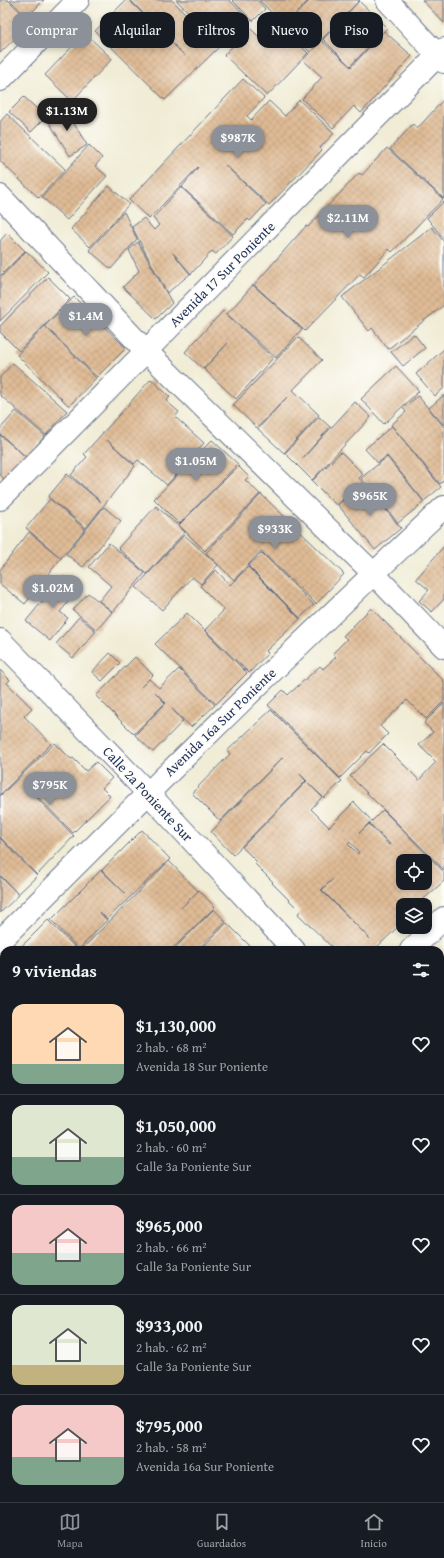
<!DOCTYPE html>
<html lang="es">
<head>
<meta charset="utf-8">
<style>
  :root { --surface:#171b24; --page:#242831; --text:#f1f3f6; --muted:#9ea1a6; --line:#363941; --accent:#8c9099 }
  body { margin:0; font-family:"Gentium Book Plus",serif; background:var(--page); color:var(--text); height:100vh; display:flex; flex-direction:column; font-size:15px; white-space:nowrap }
  * { box-sizing:border-box; margin:0 }
  p { font-size:13px; color:var(--muted) }
  .icon { flex:none; width:22px; height:22px; fill:none; stroke:currentColor; stroke-width:2; stroke-linecap:round; stroke-linejoin:round }
  .map { position:relative; flex:1; overflow:hidden }
  .details { position:absolute; left:0px; top:946px; width:444px; height:556px; display:flex; flex-direction:column; background:var(--surface); border-radius:12px 12px 0 0; box-shadow:0 2px 6px #0003 }
  .details>* { flex:none }
  .banner { position:absolute; left:12px; top:12px; width:420px; height:36px; display:flex; gap:8px }
  .fabs { position:absolute; left:396px; top:854px; display:grid; gap:8px }
  .fabs a { display:grid; place-items:center; width:36px; height:36px; border-radius:8px; background:var(--surface); box-shadow:0 2px 6px #0003; font-size:20px }
  .price { position:absolute; translate:-50% -34px; padding:0 9px; border-radius:14px; background:var(--accent); color:#fff; font-size:13px; line-height:26px; filter:drop-shadow(0 1px 2px #0008) }
  .price::after { content:''; position:absolute; left:50%; top:24px; width:12px; height:9px; margin-left:-6px; background:inherit; clip-path:polygon(0 0,100% 0,50% 100%) }
  .price.selected { background:#222; color:#fff }
  ul { padding:0; list-style:none }
  li { display:flex; align-items:center; gap:12px; height:100px; padding:0 12px }
  li+li { border-top:1px solid var(--line) }
  li span { display:grid; place-items:center; flex:none; width:112px; height:80px; border-radius:12px; color:#555 }
  li>.icon { margin-inline-start:auto }
  span .icon { width:48px; height:48px; fill:#fffc; stroke-width:1 }
  li b { font-size:17px }
  h2 { display:flex; justify-content:space-between; align-items:center; height:48px; padding:0 12px; font-size:17px }
  .tag { padding:0 14px; border-radius:12px; background:var(--surface); box-shadow:0 2px 6px #0003; font-size:14px; line-height:36px }
  .tag.selected { background:var(--accent); color:#fff }
  .tab-bar { display:flex; justify-content:space-around; align-items:center; height:56px; border-top:1px solid var(--line); background:var(--surface); font-size:11px; color:var(--muted) }
  .tab-bar a { display:grid; justify-items:center; gap:2px }
  .tab-bar .selected { color:var(--accent) }
  .map>svg:first-child { display:block }
</style>
</head>
<body>
<div class="map">
<svg width="444" height="1502" viewBox="0 0 444 1502">
  <defs>
    <pattern id="building-cross-hatch" width="8" height="8" patternUnits="userSpaceOnUse"><rect width="8" height="8" fill="#dfbb95"/><path d="M0 0l8 8M0 8l8-8" fill="none" stroke="#bfa183"/></pattern>
  </defs>
  <rect width="100%" height="100%" fill="#fdfcf7"/>
  <filter id="ink" filterUnits="userSpaceOnUse"><feTurbulence type="fractalNoise" baseFrequency=".025" numOctaves="2"/><feDisplacementMap in="SourceGraphic" scale="8" xChannelSelector="R" yChannelSelector="G"/><feConvolveMatrix kernelMatrix="1 2 1 2 8 2 1 2 1" color-interpolation-filters="sRGB"/></filter>
  <filter id="wash" filterUnits="userSpaceOnUse"><feTurbulence type="fractalNoise" baseFrequency=".012" numOctaves="4" result="noise"/><feDisplacementMap in="SourceGraphic" scale="16" xChannelSelector="R" yChannelSelector="G"/><feGaussianBlur stdDeviation="0.9" result="paint"/><feColorMatrix in="noise" values="0 0 0 0 0 0 0 0 0 0 0 0 0 0 0 0 0 1.4 0 .05"/><feComposite in="paint" operator="in"/></filter>
  <g filter="url(#wash)">
    <rect width="100%" height="100%" fill="#f0ecd5"/>
    <g id="blocks">
      <path fill="url(#building-cross-hatch)" fill-rule="evenodd" d="M0,0H8L31,23L0,53Z
        M10,0H44L27,17Z
        M126,0H129L185,56L130,0H172L219,47L165,100L95,31Z
        M176,0H229L249,19L224,46Z
        M232,0H257L265,9L253,21Z
        M259,0H309L289,21L310,0H360L321,40L351,67L384,31L412,56L361,113L354,106L333,128L302,99L322,77L303,60L320,42L310,52Z
        M422,0H444V23Z
        M359,1L387,28L350,66L323,39Z
        M250,28L266,44L282,28L308,53L267,96L224,55Z
        M85,33L112,59L72,101L45,75Z
        M243,79L264,98L247,116L251,120L269,101L285,116L299,100L334,133L320,148L322,150L269,205L225,165L266,204L250,221L248,219L233,234L182,187L198,167L149,219L129,200Z
        M24,97L46,117L31,132L9,112Z
        M444,99V199L390,149L413,124L417,129Z
        M65,109L87,145L70,156L47,119Z
        M7,114L65,169L39,198L0,161V122Z
        M89,145L102,158L95,166L107,176L67,220L42,197Z
        M387,148L443,199L392,252L389,249L364,277L360,274L305,331L254,285L306,226L308,227L359,173L362,175Z
        M109,186L129,204L90,247L71,229Z
        M181,187L233,236L216,254L212,251L191,274L173,253L190,274L167,293L132,227L144,218L154,230L159,225L153,218Z
        M444,201V239L427,218Z
        M124,212L137,239L111,269L89,250Z
        M432,227L444,242V305L388,349L372,328L369,331L342,297Z
        M7,233L25,251L0,276V241Z
        M138,242L172,303L156,319L123,287L139,271L129,250Z
        M26,251L48,272L0,321V278Z
        M48,277L70,299L19,351L0,332V326Z
        M253,285L302,329L276,358L227,314Z
        M74,297L126,348L97,377L45,326Z
        M223,311L273,358L236,399L204,369L228,343L203,369L185,352Z
        M45,326L96,378L69,406L17,355Z
        M414,334L425,348L403,366L391,352Z
        M298,337L322,360L293,390L319,415L284,453L258,429L287,397L257,428L233,405Z
        M444,349V388L435,396L416,374Z
        M13,363L67,411L46,435L0,395V377Z
        M396,366L419,391L384,424L361,399Z
        M151,379L170,397L166,401L179,412L175,417L204,443L167,485L138,460L134,464L107,440L135,466L86,528L48,497L67,474L101,502L71,475L87,457L84,454Z
        M444,395V425L429,408Z
        M418,396L444,427V480L440,484L391,425L406,412L403,408Z
        M355,402L371,417L312,480L285,453L319,417L330,427L302,459Z
        M16,411L45,436L26,457L0,434V429Z
        M392,426L441,487L424,501L387,456L378,463L365,449Z
        M0,435L26,457L5,480L0,475Z
        M212,440L238,464L179,524L154,499Z
        M341,452L363,474L359,478L363,483L336,505L312,481Z
        M387,457L424,502L398,523L361,478Z
        M238,466L249,477L245,480L260,494L205,551L179,525Z
        M364,484L401,528L375,550L338,505Z
        M261,494L344,574L316,604L261,551L234,580L206,553Z
        M50,499L85,529L61,558L26,528Z
        M156,506L185,532L147,574L118,548Z
        M104,507L121,521L83,567L66,554Z
        M29,532L61,558L25,604L0,584V570Z
        M184,535L218,565L201,584L192,577L162,610L136,587Z
        M109,543L145,573L113,612L99,601L111,586L89,567Z
        M444,546V599L432,612L419,601L429,590L416,579Z
        M262,553L314,605L300,618L248,566Z
        M248,567L300,619L266,651L268,653L249,673L205,630L224,610L200,586L216,570L230,585Z
        M63,576L79,589L60,612L68,618L50,641L26,621Z
        M88,593L112,612L97,630L73,610Z
        M371,608L444,681V701L426,719L407,700L380,726L388,734L369,753L367,751L340,778L268,705L283,690L288,695L320,666L323,669L336,657L333,653L347,639L343,636Z
        M187,613L247,673L216,704L155,644Z
        M79,617L96,631L73,658L56,644Z
        M110,653L120,663L102,681L92,672Z
        M135,657L153,675L141,687L149,679L159,688L179,669L215,705L191,727L172,709L183,721L153,752L135,735L166,703L155,692L165,703L134,734L96,696Z
        M0,670L10,680L7,683L32,708L24,716L51,744L0,795Z
        M444,703V870L350,776L383,744L419,780L436,762L419,745L433,732L424,723Z
        M271,710L342,781L324,798L308,783L322,797L311,809L329,827L354,802L372,821L383,810L444,872V881L417,905H403V918L398,923L400,925L377,947L378,948L377,950H335L298,914L300,911L272,883L273,882L255,864L257,862L242,847L307,781L299,773L306,781L233,855L211,832L283,757L220,821L192,793L230,754L227,751ZM369,823L390,844L389,845L369,824L358,834ZM350,842L359,852L358,854L348,844ZM403,861H425V883H403ZM333,879L322,890L370,939L321,890Z
        M55,743L71,759L73,758L86,771L96,762L112,778L102,788L110,796L73,833L36,795L52,778L34,795L74,836L37,875L0,837V796Z
        M142,830L170,859L107,919L99,912L107,920L79,949L51,920L101,870L125,893L102,870Z
        M0,838L37,876L18,894L0,875Z
        M169,861L198,891L181,908L199,890L215,907L171,950H81Z
        M0,876L19,895L0,913Z
        M214,909L226,922L197,950H177L175,948Z
        M48,920L78,950H17L28,940Z
        M227,923L251,947L248,950H200Z
        M4,963V1015L0,1019V967Z
        M444,996V1073L440,1069V1000Z
        M4,1017V1056L3,1057L0,1054V1021Z
        M440,1143L444,1147V1184L440,1188Z
        M4,1173V1273L0,1269V1177Z
        M440,1192L444,1196V1237L440,1232Z
        M440,1234L444,1239V1273L440,1269Z
        M440,1271L444,1275V1296L440,1300Z
        M4,1353V1423L0,1419V1357Z
        M444,1359V1402L442,1404L444,1406V1474L440,1478V1363Z
        M4,1462V1489L0,1485V1466Z
        M444,1477V1502H419L423,1498H440V1481Z
        M4,1491V1498H24L20,1502H0V1495Z
        M55,1498H110L113,1502H58Z
        M111,1498H218L214,1502H114Z
        M282,1498H342L346,1502H278Z
        M403,1498H420L416,1502H407Z"/>
    </g>
  </g>
  <g filter="url(#ink)">
    <use href="#blocks" fill-opacity="0" stroke="#667188" stroke-width="1"/>
    <g fill="none" stroke-linecap="round" stroke-linejoin="round">
      <defs>
        <path id="street" d="M387,0L444,62
          M0,80L78,0
          M0,196L146,351L373,573L444,647
          M0,499L444,49
          M0,640L148,793L294,950
          M0,941C146,794 293,649 444,507
          M411,950L444,918
          M440,1108L444,1112
          M0,1319L4,1315
          M440,1319L444,1316
          M236,1502L240,1498"/>
        <path id="secondary" d="M0,1099L4,1103
          M370,1498L374,1502"/>
      </defs>
      <use href="#street" stroke="#667188" stroke-width="24"/>
      <use href="#secondary" stroke="#667188" stroke-width="24"/>
      <use href="#street" stroke="#fff" stroke-width="22"/>
      <use href="#secondary" stroke="#fff" stroke-width="22"/>
    </g>
  </g>
  <g text-anchor="middle" stroke-width="4" stroke-linejoin="round" paint-order="stroke">
    <g font-size="14" fill="#1b2f5e" stroke="#fdfcf7">
      <text transform="translate(222 274) rotate(-45)" y="5">Avenida 17 Sur Poniente</text>
      <text transform="translate(220 722) rotate(-44)" y="5">Avenida 16a Sur Poniente</text>
      <text transform="translate(148 794) rotate(47)" y="5">Calle 2a Poniente Sur</text>
    </g>
  </g>
</svg>
<div class="fabs">
<a><svg class="icon" aria-label="locate" viewBox="0 0 24 24"><circle cx="12" cy="12" r="6"/><path d="M12 2v4M12 18v4M2 12h4M18 12h4"/></svg></a>
<a><svg class="icon" aria-label="layers" viewBox="0 0 24 24"><path d="M12 4l9 5-9 5-9-5zM3 14l9 5 9-5"/></svg></a>
</div>
<b class="price selected" style="left:67px;top:132px">$1.13M</b>
<b class="price" style="left:238px;top:159px">$987K</b>
<b class="price" style="left:348px;top:239px">$2.11M</b>
<b class="price" style="left:86px;top:337px">$1.4M</b>
<b class="price" style="left:196px;top:482px">$1.05M</b>
<b class="price" style="left:370px;top:517px">$965K</b>
<b class="price" style="left:275px;top:550px">$933K</b>
<b class="price" style="left:53px;top:609px">$1.02M</b>
<b class="price" style="left:50px;top:806px">$795K</b>
<div class="banner">
<a class="tag selected">Comprar</a>
<a class="tag">Alquilar</a>
<a class="tag">Filtros</a>
<a class="tag">Nuevo</a>
<a class="tag">Piso</a>
</div>
<section class="details">
<h2>9 viviendas<svg class="icon" aria-label="filters" viewBox="0 0 24 24"><path d="M4 7h16M4 17h16"/><circle cx="9" cy="7" r="2"/><circle cx="15" cy="17" r="2"/></svg></h2>
<ul>
<li><span style="background:linear-gradient(#ffd9b3 75%,#7fa58c 0)"><svg class="icon" aria-label="home" viewBox="0 0 24 24"><path d="M3 11l9-7 9 7M6 9v11h12V9"/></svg></span><div><b>$1,130,000</b><p>2 hab. · 68 m²</p><p>Avenida 18 Sur Poniente</p></div><svg class="icon" aria-label="heart" viewBox="0 0 24 24"><path d="M12 20l-8-8c-3-5 5-10 8-4 3-6 11-1 8 4z"/></svg></li>
<li><span style="background:linear-gradient(#dfe7d0 65%,#7fa58c 0)"><svg class="icon" aria-label="home" viewBox="0 0 24 24"><path d="M3 11l9-7 9 7M6 9v11h12V9"/></svg></span><div><b>$1,050,000</b><p>2 hab. · 60 m²</p><p>Calle 3a Poniente Sur</p></div><svg class="icon" aria-label="heart" viewBox="0 0 24 24"><path d="M12 20l-8-8c-3-5 5-10 8-4 3-6 11-1 8 4z"/></svg></li>
<li><span style="background:linear-gradient(#f6c9c9 60%,#7fa58c 0)"><svg class="icon" aria-label="home" viewBox="0 0 24 24"><path d="M3 11l9-7 9 7M6 9v11h12V9"/></svg></span><div><b>$965,000</b><p>2 hab. · 66 m²</p><p>Calle 3a Poniente Sur</p></div><svg class="icon" aria-label="heart" viewBox="0 0 24 24"><path d="M12 20l-8-8c-3-5 5-10 8-4 3-6 11-1 8 4z"/></svg></li>
<li><span style="background:linear-gradient(#dfe7d0 75%,#c2b280 0)"><svg class="icon" aria-label="home" viewBox="0 0 24 24"><path d="M3 11l9-7 9 7M6 9v11h12V9"/></svg></span><div><b>$933,000</b><p>2 hab. · 62 m²</p><p>Calle 3a Poniente Sur</p></div><svg class="icon" aria-label="heart" viewBox="0 0 24 24"><path d="M12 20l-8-8c-3-5 5-10 8-4 3-6 11-1 8 4z"/></svg></li>
<li><span style="background:linear-gradient(#f6c9c9 65%,#7fa58c 0)"><svg class="icon" aria-label="home" viewBox="0 0 24 24"><path d="M3 11l9-7 9 7M6 9v11h12V9"/></svg></span><div><b>$795,000</b><p>2 hab. · 58 m²</p><p>Avenida 16a Sur Poniente</p></div><svg class="icon" aria-label="heart" viewBox="0 0 24 24"><path d="M12 20l-8-8c-3-5 5-10 8-4 3-6 11-1 8 4z"/></svg></li>
</ul>
</section>
</div>
<nav class="tab-bar">
<a class="selected"><svg class="icon" aria-label="map" viewBox="0 0 24 24"><path d="M3 6l6-2 6 2 6-2v14l-6 2-6-2-6 2zM9 4v14M15 6v14"/></svg>Mapa</a>
<a><svg class="icon" aria-label="saved" viewBox="0 0 24 24"><path d="M7 4h10v16l-5-4-5 4z"/></svg>Guardados</a>
<a><svg class="icon" aria-label="home" viewBox="0 0 24 24"><path d="M3 11l9-7 9 7M6 9v11h12V9"/></svg>Inicio</a>
</nav>
</body>
</html>
